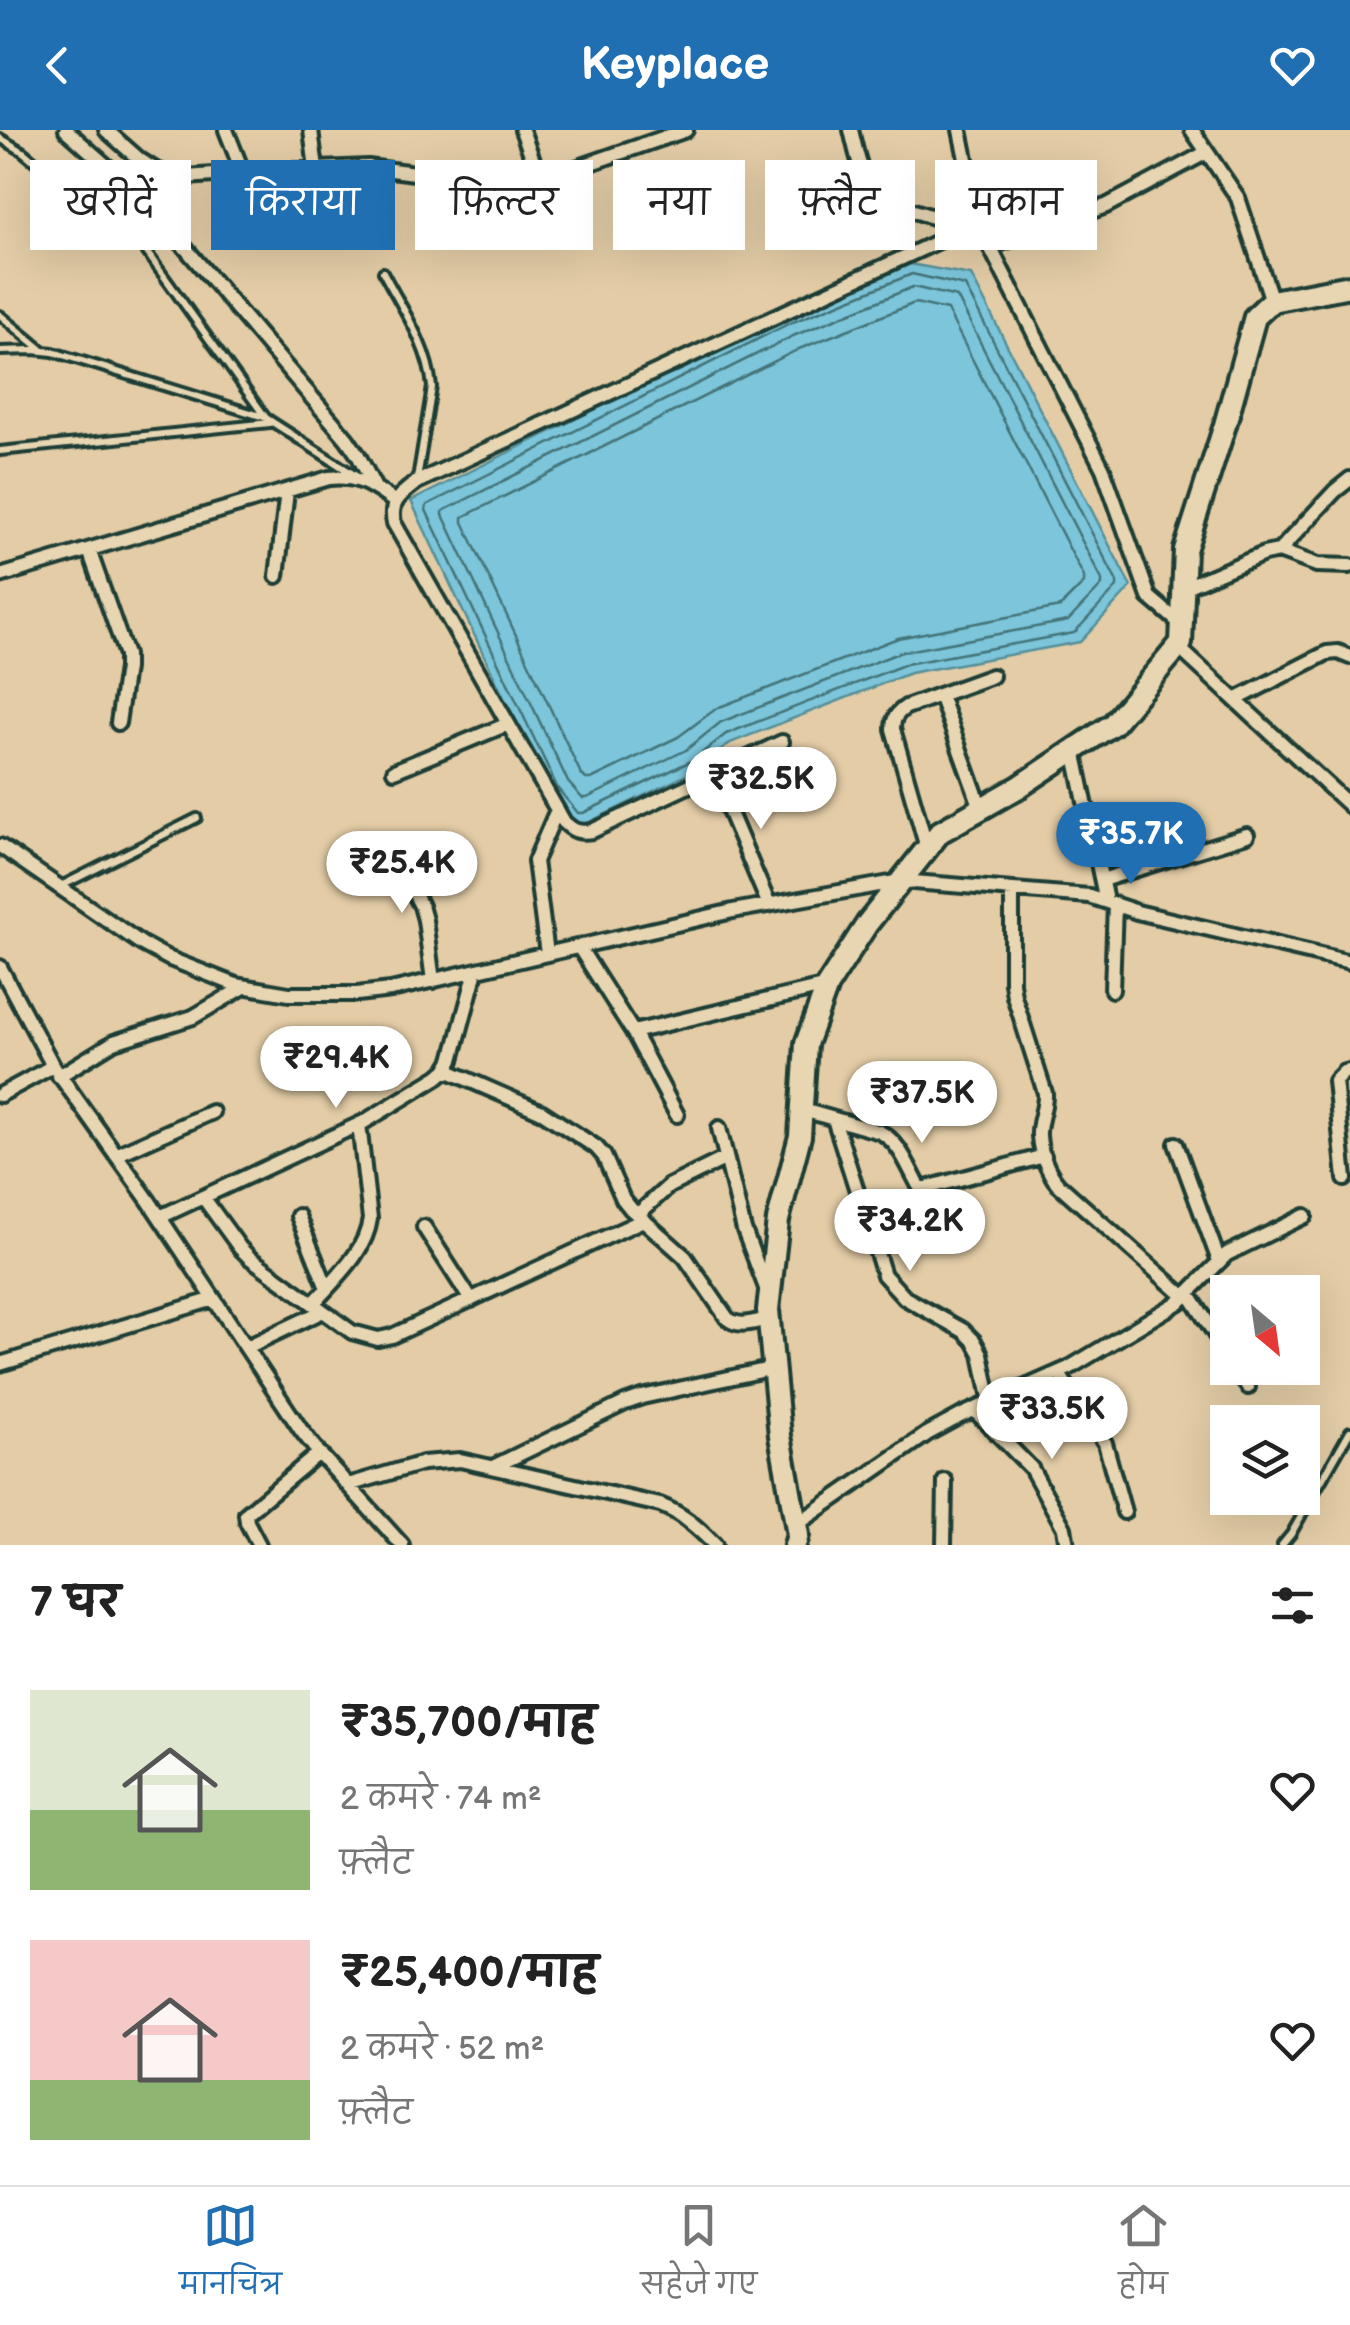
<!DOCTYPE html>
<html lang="hi">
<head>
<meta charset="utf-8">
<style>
  :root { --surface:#fff; --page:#f2f2f2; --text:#222; --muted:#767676; --line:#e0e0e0; --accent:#1f6fb2 }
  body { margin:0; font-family:"Balsamiq Sans","Playpen Sans Deva",sans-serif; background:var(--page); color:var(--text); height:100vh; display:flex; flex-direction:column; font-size:38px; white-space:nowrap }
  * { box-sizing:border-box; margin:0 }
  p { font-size:32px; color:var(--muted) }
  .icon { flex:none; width:55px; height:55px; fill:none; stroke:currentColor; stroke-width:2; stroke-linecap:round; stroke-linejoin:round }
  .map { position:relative; height:1415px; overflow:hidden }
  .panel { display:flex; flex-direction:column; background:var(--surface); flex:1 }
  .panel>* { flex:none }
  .banner { position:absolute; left:30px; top:30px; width:1290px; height:90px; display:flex; gap:20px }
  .needle { width:65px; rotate:151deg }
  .tools { position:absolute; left:1210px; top:1145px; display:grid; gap:20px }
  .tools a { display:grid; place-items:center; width:110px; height:110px; border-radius:0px; background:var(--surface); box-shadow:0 10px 40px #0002; font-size:50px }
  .price { position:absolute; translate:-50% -85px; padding:0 22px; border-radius:35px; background:#fff; color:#222; font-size:32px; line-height:65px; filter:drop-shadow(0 2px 5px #0008) }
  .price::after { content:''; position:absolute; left:50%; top:60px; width:30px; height:22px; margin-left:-15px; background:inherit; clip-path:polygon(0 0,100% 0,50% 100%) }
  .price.active { background:var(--accent); color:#fff }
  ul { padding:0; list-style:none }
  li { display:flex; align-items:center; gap:30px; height:250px; padding:0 30px }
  li span { display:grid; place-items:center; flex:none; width:280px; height:200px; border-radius:0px; color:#555 }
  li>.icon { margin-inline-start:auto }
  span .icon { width:120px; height:120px; fill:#fffc; stroke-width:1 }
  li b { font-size:42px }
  h2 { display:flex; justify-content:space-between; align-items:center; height:120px; padding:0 30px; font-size:42px }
  .tag { padding:0 35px; border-radius:0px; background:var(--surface); box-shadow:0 10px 40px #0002; font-size:35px; line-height:90px }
  .tag.active { background:var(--accent); color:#fff }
  header { display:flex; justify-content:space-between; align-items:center; height:130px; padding:0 30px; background:var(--accent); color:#fff; font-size:45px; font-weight:800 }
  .tabs { display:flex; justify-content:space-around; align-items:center; height:140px; border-top:2px solid var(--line); background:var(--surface); font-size:28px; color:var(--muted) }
  .tabs a { display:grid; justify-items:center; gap:5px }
  .tabs .active { color:var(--accent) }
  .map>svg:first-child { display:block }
</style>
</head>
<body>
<header><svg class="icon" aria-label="back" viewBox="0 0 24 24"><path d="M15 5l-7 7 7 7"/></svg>Keyplace<svg class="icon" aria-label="heart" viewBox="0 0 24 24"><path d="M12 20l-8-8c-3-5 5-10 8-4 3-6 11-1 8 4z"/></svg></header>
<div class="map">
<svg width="1350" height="1415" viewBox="0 0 1350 1415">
  <rect width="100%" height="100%" fill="#e3cca6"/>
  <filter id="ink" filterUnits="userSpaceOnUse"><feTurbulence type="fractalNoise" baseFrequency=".01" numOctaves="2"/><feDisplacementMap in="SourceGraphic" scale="20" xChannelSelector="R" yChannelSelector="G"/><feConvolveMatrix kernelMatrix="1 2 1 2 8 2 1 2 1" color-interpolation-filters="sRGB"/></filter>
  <g filter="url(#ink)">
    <path fill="#7bc5db" stroke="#568f98" stroke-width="2.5" d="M910,134L971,145L1131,457L1080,512L910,543L730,613L699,639L577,698L550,665L411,371L784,185Z"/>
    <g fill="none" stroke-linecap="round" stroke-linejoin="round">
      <path stroke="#447377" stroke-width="2.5" d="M912,144L965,156L1117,452V457L1074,503L906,534L726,604L693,630L583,683H578L558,659L426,380L427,375L788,194Z
        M913,157L957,167L1102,450V455L1068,491L901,522L721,592L686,620L587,668H582L568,652L443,385V381L793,206Z
        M915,173L947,180L1084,447V453L1060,477L898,508L717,578L678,607L591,649H586L581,644L463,392V387L799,219Z"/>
      <defs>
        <path id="lane" d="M0,8L22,21L68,59L125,92L266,288L356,346
          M383,142C402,178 428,215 432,257L417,349
          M0,185L41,219
          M0,221L34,220L53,222L264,287
          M0,321L270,293
          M59,757L197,688
          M1282,1415L1291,1404L1350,1301"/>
        <path id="street" d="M66,0L137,63L160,88L347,309L358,325L375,358
          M106,0L140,30L154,39L170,45L186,47L271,41L368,37L493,53L553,46L686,0
          M226,0L243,43
          M311,0L316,39
          M522,0L540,49
          M851,0C858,28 861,55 886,72L967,98
          M960,0L978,87L990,117L1103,339L1149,467L1182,495
          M1192,0L1238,68L1272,171
          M990,117L1106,76L1207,22
          M89,420L126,525V538L118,593
          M1279,421L1335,361L1350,349
          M0,446L329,348C359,345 370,355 394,371
          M277,446L287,361
          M1183,458L1264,424L1279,421L1317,435L1350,436
          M1178,517L1350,676
          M940,565L981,678
          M1235,570L1327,523L1338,522L1350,527
          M782,612L592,701C579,703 573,701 564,692L394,393C389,372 401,364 417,352L980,92
          M1074,620L1106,771
          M394,641L508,594
          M714,645L769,775
          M389,715L421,776L425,790L433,851
          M0,716L142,814L170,829L236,855L289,864H357L391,860L733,781L901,751L1089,766L1137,782L1350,832
          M927,718L893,599C893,588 897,583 906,577L992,546
          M1102,750L1247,705
          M1012,760V853L1014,866L1045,963C1046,978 1038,991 1039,1006C1040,1022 1047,1041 1058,1054L1185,1167
          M579,817L633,902L677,985
          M547,824L535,731L557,680
          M0,837L53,936L149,1071L301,1300L319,1323L402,1415
          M1112,860L1115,774
          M633,902L827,856
          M446,940L542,982L596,1017L604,1026L623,1069L631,1079L685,1127L727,1188C739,1199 755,1191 769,1189
          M59,946L114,912L193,887L244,857
          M0,965L53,936
          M803,980L880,1002C900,1012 908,1037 919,1056L923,1059L1044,1026
          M834,989L884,1145L905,1168L964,1201L974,1211L981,1224L991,1273
          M719,998L744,1100L766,1158
          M1176,1014L1219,1131
          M116,1025L212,982
          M1345,1049L1335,951L1344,942L1350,941
          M203,1067L240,1118L250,1128L352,1202L378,1209L392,1206L643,1090
          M637,1085L669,1056L726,1028
          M298,1086L327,1158
          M160,1087L364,992L438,947L446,940L452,930L476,841
          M424,1097L471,1170
          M1189,1164L1228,1224
          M313,1174C335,1148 365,1124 370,1089L359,994
          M247,1217L323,1181
          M0,1234L214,1169
          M1236,1238L1248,1257
          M1059,1244L1105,1313L1124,1382
          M974,1280L1031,1338L1064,1398L1067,1415
          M495,1336L625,1273L642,1267L774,1238
          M348,1355L423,1333L460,1330L660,1375C683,1384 697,1397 715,1415
          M796,1395L927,1304L962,1285L1069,1238L1179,1172L1227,1124L1305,1086
          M259,1415L247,1392L246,1384L319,1323
          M944,1415L945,1351"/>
        <path id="primary" d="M795,1415L798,1405L780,1306L768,1180L778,1090L800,1006L806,914L827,856L867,794L940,702L1019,657L1113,594L1181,513L1185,420L1225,295L1255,187L1272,171L1350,156"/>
      </defs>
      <use href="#lane" stroke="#1f3d34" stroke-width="14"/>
      <use href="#street" stroke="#1f3d34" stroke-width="20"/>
      <use href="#primary" stroke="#1f3d34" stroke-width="28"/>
      <use href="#lane" stroke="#e8d6b3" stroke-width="6"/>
      <use href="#street" stroke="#e8d6b3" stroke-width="12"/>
      <use href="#primary" stroke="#e8d6b3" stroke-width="20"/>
    </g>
  </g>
</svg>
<div class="tools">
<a><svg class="needle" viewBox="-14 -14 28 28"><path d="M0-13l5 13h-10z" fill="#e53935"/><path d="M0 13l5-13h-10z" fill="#767676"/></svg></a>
<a><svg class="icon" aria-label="layers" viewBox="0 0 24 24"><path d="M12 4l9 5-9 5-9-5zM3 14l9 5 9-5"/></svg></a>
</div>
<b class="price" style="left:761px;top:702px">₹32.5K</b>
<b class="price active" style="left:1131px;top:757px">₹35.7K</b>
<b class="price" style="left:402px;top:786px">₹25.4K</b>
<b class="price" style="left:336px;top:981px">₹29.4K</b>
<b class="price" style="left:922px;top:1016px">₹37.5K</b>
<b class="price" style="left:910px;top:1144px">₹34.2K</b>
<b class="price" style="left:1052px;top:1332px">₹33.5K</b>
<div class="banner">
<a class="tag">खरीदें</a>
<a class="tag active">किराया</a>
<a class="tag">फ़िल्टर</a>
<a class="tag">नया</a>
<a class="tag">फ़्लैट</a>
<a class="tag">मकान</a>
</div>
</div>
<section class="panel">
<h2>7 घर<svg class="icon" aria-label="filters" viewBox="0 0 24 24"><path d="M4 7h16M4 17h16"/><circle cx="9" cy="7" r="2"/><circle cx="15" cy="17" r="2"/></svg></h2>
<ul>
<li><span style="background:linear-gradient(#dfe7d0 60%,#8fb573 0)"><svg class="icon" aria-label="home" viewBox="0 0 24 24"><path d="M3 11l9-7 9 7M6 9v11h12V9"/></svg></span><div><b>₹35,700/माह</b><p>2 कमरे · 74 m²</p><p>फ़्लैट</p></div><svg class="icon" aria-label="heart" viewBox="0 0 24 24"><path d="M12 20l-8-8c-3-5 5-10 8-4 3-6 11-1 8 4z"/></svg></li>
<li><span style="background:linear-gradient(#f6c9c9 70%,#8fb573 0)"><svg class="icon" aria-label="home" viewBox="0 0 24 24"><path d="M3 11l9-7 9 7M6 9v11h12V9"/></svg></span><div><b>₹25,400/माह</b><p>2 कमरे · 52 m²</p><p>फ़्लैट</p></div><svg class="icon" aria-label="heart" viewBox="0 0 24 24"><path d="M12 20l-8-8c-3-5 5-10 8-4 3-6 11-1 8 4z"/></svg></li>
</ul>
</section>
<nav class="tabs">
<a class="active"><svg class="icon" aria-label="map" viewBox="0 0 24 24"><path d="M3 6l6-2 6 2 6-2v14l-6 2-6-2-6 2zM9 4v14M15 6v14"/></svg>मानचित्र</a>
<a><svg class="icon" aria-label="saved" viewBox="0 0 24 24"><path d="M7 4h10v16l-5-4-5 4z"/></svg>सहेजे गए</a>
<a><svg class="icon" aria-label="home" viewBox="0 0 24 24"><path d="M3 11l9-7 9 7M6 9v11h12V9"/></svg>होम</a>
</nav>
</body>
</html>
